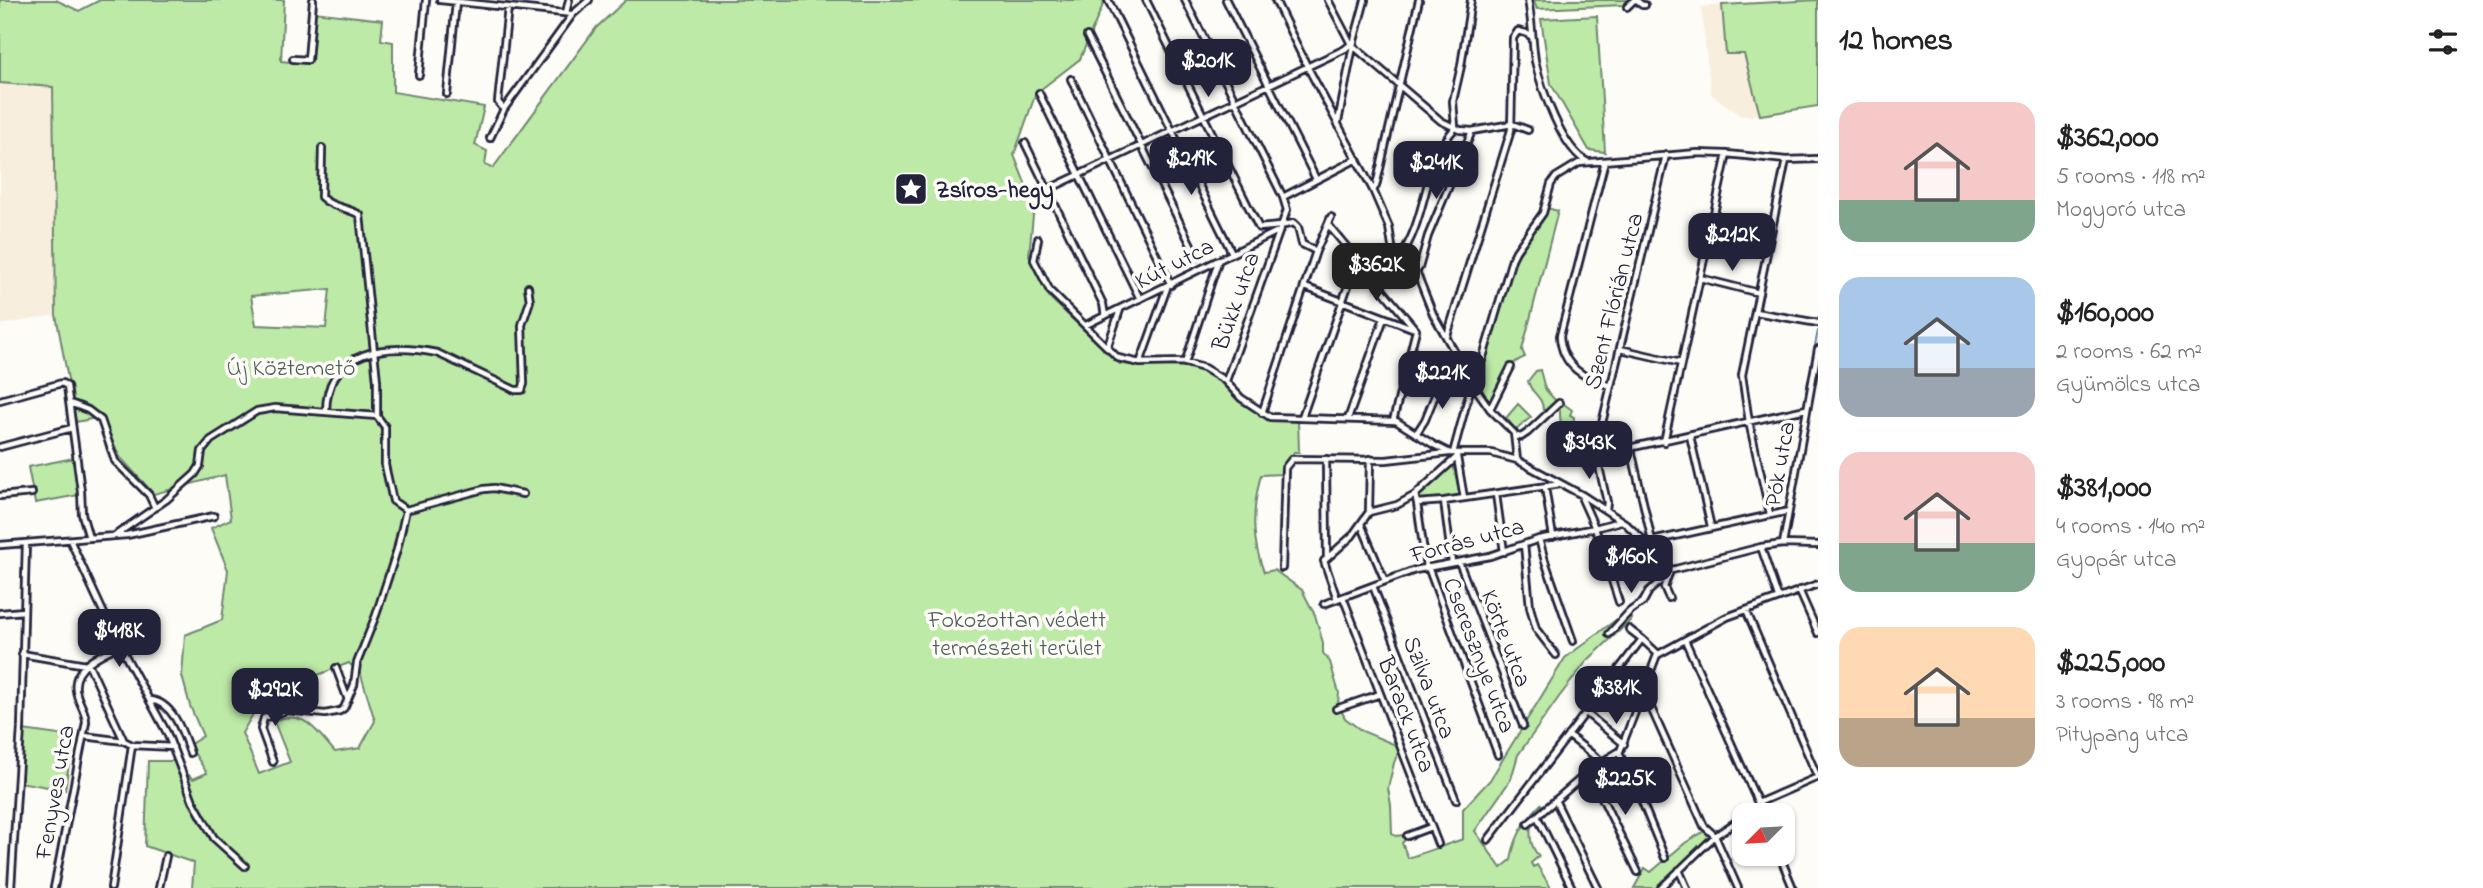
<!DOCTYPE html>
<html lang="en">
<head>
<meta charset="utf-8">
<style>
  :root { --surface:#fff; --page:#f2f2f2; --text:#222; --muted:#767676; --accent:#22223b }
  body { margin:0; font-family:"Indie Flower",sans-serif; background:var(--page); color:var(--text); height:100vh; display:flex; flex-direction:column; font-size:26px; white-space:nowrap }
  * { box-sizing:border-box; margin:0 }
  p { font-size:23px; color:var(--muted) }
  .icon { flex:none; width:38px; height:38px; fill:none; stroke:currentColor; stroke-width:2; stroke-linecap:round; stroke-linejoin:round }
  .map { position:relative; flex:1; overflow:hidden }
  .side { display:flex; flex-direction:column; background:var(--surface); width:665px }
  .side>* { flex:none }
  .needle { width:46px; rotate:246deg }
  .fabs { position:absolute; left:1732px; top:803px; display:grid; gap:14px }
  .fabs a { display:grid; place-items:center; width:63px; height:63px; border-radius:14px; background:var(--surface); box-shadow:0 2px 5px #0004; font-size:35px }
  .price { position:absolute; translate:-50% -60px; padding:0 16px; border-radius:14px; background:var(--accent); color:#fff; font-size:23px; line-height:46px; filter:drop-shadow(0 2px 4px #0008) }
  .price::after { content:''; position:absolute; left:50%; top:42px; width:21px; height:16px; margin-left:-10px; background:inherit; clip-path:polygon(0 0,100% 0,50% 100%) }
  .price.on { background:#222; color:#fff }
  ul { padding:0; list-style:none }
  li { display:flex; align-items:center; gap:21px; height:175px; padding:0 21px }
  li span { display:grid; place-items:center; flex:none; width:196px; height:140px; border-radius:21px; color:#555 }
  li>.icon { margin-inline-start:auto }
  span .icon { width:84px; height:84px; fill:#fffc; stroke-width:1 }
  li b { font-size:30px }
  h2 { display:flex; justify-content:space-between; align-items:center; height:84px; padding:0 21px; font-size:30px }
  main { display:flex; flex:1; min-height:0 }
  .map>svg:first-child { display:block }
</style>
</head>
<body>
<main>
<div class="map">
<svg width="1818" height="888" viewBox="0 0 1818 888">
  <rect width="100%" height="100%" fill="#fdfcf7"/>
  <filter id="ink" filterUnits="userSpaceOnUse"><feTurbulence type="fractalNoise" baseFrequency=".0143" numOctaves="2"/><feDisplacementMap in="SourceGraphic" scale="14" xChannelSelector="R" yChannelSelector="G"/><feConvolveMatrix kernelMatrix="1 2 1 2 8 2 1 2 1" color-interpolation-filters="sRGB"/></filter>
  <g filter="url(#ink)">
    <path fill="#f8eedd" d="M1722,5L1726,54H1744L1760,115L1741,116L1711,94L1701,7Z
      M0,83L53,86L56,315L0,325Z"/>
    <path fill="#bdeaa7" stroke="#708671" stroke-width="2" fill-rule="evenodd" d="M0,0H56L79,11L100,0H284L281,61L310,64L314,12L383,20L381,40L393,42V92L484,107L475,145L487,151L485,165L493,168L596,28L626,0H1105L1080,59L1036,93L1014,155L1034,206L1029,255L1050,298L1120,364L1189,367L1218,377L1240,399L1269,418L1298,419L1299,452H1294L1281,474L1261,475L1259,483C1252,514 1252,541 1264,572L1274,570L1302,590L1315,615L1323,643V653L1330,662L1339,693L1338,704L1345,718L1362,731L1398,746L1399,750L1394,763L1388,788L1391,805L1392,834L1396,836L1404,835V841L1402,843L1408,858L1463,839V809L1490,780L1565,658L1625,613L1632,619L1587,661L1559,697L1518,755L1511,779L1475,831L1501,868L1511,860C1514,839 1526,819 1541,804L1544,807L1531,820C1530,833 1529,846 1539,856L1531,863L1533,867L1537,865L1551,888H192L194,863L145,846L148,761H174L193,779L207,773L189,745L203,736L190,706L182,676L185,635L222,620L228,570L211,528L231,519L225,475L154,494L120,457L101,417L76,422L56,315L53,87L0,83ZM330,289L326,328L256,325L251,296ZM349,663L361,675L375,721L360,748L335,752C317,732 306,710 276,720L275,724L290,762L259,774L242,733L253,714L293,699L289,686Z
      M1533,0H1631L1623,5L1537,9Z
      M1818,0V106L1760,115L1744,54H1726L1722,5Z
      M1597,16L1605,152L1589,150L1551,84L1541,19Z
      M1547,208L1558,211L1522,350L1525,357C1505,364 1501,384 1491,402H1489L1479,384L1514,264C1522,243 1541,229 1547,208Z
      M1540,370L1545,389L1556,401C1552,406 1550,411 1543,410C1543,396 1530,393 1528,381L1536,371Z
      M1518,404L1531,417L1516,430L1506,418Z
      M1564,404L1572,410L1570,415L1574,417L1571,450L1551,453V449C1566,431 1559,425 1560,406Z
      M74,458L79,495L35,503L28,467Z
      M1453,464L1460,494L1458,497L1419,501L1418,495L1437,481Z
      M23,730L73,737L65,790L19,782Z
      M1706,830L1712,836L1665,882L1663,880L1656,888H1634L1645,868L1651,872L1685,843Z"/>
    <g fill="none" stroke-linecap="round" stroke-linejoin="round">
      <path stroke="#6082a3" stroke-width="2" d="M1681,157H1723
        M1730,157L1781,162
        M1789,162H1818
        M1607,163L1620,162
        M1592,164H1600
        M1789,320L1818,325
        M1811,365L1818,331
        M1809,377L1811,368
        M1804,407L1808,381
        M1759,800L1809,778
        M1762,807L1766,816
        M1782,854L1797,888"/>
      <defs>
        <path id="minor" d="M440,0L573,14
          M1108,0L1232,253
          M1146,0L1259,228L1280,226L1294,223L1298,227L1302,244L1316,251
          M1185,0L1283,197L1287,210L1226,381
          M1226,0L1316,179
          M1275,0L1307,66L1373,190L1389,227L1393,253L1416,271L1433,314L1474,386L1490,409L1514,433L1517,460
          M1328,0L1351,44L1441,121L1460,130L1472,131L1512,124L1528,130
          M1528,0C1532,20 1532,40 1535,61C1541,87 1562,150 1588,162
          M1636,0L1642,5H1645
          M1627,7L1634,0
          M566,13L569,0
          M1087,36L1197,257
          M293,59L308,60L313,0
          M419,75L426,0
          M1071,79L1171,285
          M1039,93L1140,299
          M447,94L456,2
          M503,108L498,102L508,7
          M1338,122L1354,41L1365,0
          M1455,127L1453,101L1461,66L1471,0
          M490,138L504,109L573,14L589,0
          M1025,143L1103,304L1105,316
          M322,148L321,197C332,208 347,207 360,215L377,381V416L385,427V465L393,501L406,510L484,489L494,488L523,494
          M1605,161L1560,336C1562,367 1585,379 1611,386
          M1373,190L1376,186L1419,0
          M1283,197L1357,159
          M1030,198L1345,49L1351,44
          M1327,226L1330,227L1416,330
          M1038,239L1034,260L1050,291L1118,358L1140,363L1182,362L1204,368L1224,380L1241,398L1270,417L1396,421L1434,445L1450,453H1491L1517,460L1582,495L1625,523L1641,538L1657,560L1672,570L1761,547L1783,544L1818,545
          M1399,258C1428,220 1422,164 1455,128
          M1416,271L1419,268L1428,236L1472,131
          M1700,278L1759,293
          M1305,287L1412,328
          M1755,312L1818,323
          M1086,325L1276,232
          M1447,336L1511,130L1513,38L1518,31L1526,33L1532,37
          M1107,348L1120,310
          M1620,349L1681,363
          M1140,363L1167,288
          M1185,363L1218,262
          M0,400L62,383L67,386L81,491L82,514L89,538
          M70,403L88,410L101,420L115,461L149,495L155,508
          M1490,409L1511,367
          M326,412C326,349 388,343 437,353L515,390H522L524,384L522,325L530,301L528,287
          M1262,413L1316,251L1331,217
          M1302,417L1357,260
          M1348,419L1384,318
          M1393,421L1416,330
          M1416,434L1425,420L1444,373
          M1516,436L1521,437L1527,433L1559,403
          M1690,436L1711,527
          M1664,442L1727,154
          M0,447L72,428
          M1631,449L1652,541
          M1453,453L1469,394L1478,374L1512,259L1516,251L1543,213L1551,184L1556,177L1579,163L1698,153L1727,154L1786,160L1818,159
          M1597,455L1806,409
          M1457,457L1464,498
          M1326,459L1327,558
          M1545,487L1553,537
          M1496,494L1504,552
          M1415,495L1417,503L1444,501L1561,484
          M1582,495V499L1595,528L1619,602
          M0,496L32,493
          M1444,501L1452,563
          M1417,503L1426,567
          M1606,510L1607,502L1597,458L1598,440L1666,155
          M1369,512L1370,459
          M1770,514L1749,422L1742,375L1786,160
          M1361,524L1385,581
          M117,534L166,500L195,474L200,466L202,451L211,440L257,411L275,408L377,416
          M1539,539L1545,561L1573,641
          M70,540L112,631L167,733L193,801L214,838L245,866
          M1524,544L1530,607L1536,629L1556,655
          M1783,544L1818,349
          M0,545L127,535L214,516
          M1647,546L1652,541L1789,511
          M1761,547L1778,597
          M1459,562L1523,726
          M1428,567L1498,755
          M1282,568L1285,468L1292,459L1386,460L1449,453
          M1668,576L1664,587L1669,598
          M1373,586L1456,800
          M1799,590L1818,633
          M1343,597L1438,844
          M1337,599L1324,561L1352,536L1369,512L1397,505L1415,495L1457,457V454
          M1324,604L1415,570L1490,556L1539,539L1595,528L1621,521
          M1746,610L1818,778
          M0,613L24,611
          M1629,629L1642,639L1658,654
          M1609,634L1630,611L1643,602L1649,591L1669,574
          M1685,640L1758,803L1762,816
          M22,654L86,665
          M86,665L90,667L124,741
          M336,668L348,700
          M1643,690L1704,826L1715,836L1738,888
          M300,695L307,712
          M151,700C174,703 183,734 190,753
          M1336,709L1380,694
          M1586,713L1624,744
          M1568,735L1602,762
          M84,736L124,741L132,745L173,747
          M1619,753L1643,804L1665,858
          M273,762L261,729L264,718L287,710L325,714L340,711L344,708L354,685L357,663L376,615L397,550L406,510
          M1589,771L1638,872
          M1555,800L1598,888
          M1758,803L1818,777
          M1537,816L1572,888
          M1746,816L1758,808
          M1528,824L1595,766L1620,751L1657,655L1727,617L1818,584
          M1407,836L1431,827
          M1488,840L1642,639
          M1779,854L1793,888
          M1679,870L1687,888
          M11,888L21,728L26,543
          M54,888L86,722C86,710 77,701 76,690C72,666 103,653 121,645
          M111,888L132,745
          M159,888L166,856
          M1661,888L1715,836L1745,816"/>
      </defs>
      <use href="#minor" stroke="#22223b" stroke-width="10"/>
      <use href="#minor" stroke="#fdfcf7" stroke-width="4.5"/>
    </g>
  </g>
  <defs>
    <symbol id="sight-square" viewBox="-11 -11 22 22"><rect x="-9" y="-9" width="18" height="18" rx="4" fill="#22223b" stroke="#fdfcf7"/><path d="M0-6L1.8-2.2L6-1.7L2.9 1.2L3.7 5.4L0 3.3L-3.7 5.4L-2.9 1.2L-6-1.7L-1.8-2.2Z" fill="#fff"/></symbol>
  </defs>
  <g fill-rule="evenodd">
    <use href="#sight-square" x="892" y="170" width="38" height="38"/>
  </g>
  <g text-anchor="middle" stroke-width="7" stroke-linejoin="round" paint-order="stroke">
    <g font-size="24" font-weight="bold" fill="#22223b" stroke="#fdfcf7" text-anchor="start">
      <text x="936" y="197">Zsíros-hegy</text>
    </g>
    <g font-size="24" fill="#22223b" stroke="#fdfcf7">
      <text transform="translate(1174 263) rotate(-27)" y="8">Kút utca</text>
      <text transform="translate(1235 301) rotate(-71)" y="8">Bükk utca</text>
      <text transform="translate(1613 301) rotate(-76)" y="8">Szent Flórián utca</text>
      <text transform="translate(1779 464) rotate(-80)" y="8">Pók utca</text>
      <text transform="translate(1467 540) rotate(-15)" y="8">Forrás utca</text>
      <text transform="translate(1507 638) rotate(69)" y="8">Körte utca</text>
      <text transform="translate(1480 655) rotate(69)" y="8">Cseresznye utca</text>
      <text transform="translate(1430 687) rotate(69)" y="8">Szilva utca</text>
      <text transform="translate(1407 714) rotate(69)" y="8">Barack utca</text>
      <text transform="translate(54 792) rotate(-80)" y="8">Fenyves utca</text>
    </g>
    <g font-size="24" fill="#505e5b" stroke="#fdfcf7">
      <text x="291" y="375">Új Köztemető</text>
      <text x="1017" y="627">Fokozottan védett<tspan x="1017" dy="28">természeti terület</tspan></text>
    </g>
  </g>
</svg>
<div class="fabs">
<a><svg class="needle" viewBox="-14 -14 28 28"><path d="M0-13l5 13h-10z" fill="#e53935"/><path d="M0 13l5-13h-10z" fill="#767676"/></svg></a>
</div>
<b class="price" style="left:1208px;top:99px">$201K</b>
<b class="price" style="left:1191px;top:197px">$219K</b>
<b class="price" style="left:1436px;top:201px">$241K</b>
<b class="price" style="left:1732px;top:273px">$212K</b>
<b class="price on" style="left:1376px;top:303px">$362K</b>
<b class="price" style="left:1442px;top:411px">$221K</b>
<b class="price" style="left:1589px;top:481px">$343K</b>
<b class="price" style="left:1631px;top:595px">$160K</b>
<b class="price" style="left:119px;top:669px">$418K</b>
<b class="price" style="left:1616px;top:726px">$381K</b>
<b class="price" style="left:275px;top:728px">$292K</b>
<b class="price" style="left:1625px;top:817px">$225K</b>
</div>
<section class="side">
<h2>12 homes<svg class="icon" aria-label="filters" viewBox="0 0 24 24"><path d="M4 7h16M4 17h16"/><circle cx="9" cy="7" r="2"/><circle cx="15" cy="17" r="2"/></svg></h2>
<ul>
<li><span style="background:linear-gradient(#f6c9c9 70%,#7fa58c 0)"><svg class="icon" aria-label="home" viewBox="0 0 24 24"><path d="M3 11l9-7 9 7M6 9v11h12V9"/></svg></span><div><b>$362,000</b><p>5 rooms · 118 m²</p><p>Mogyoró utca</p></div></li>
<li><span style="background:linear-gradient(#a9c7e8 65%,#9aa5b1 0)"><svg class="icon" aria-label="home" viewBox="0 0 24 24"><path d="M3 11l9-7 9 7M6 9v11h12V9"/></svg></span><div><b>$160,000</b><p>2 rooms · 62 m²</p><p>Gyümölcs utca</p></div></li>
<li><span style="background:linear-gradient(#f6c9c9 65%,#7fa58c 0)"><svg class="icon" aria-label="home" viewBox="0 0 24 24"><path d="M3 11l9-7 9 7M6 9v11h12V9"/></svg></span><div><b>$381,000</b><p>4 rooms · 140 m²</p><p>Gyopár utca</p></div></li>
<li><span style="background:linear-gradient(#ffd9b3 65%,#b9a48a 0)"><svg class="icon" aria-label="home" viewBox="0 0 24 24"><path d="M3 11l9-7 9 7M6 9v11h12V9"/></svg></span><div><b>$225,000</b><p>3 rooms · 98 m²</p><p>Pitypang utca</p></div></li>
</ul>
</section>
</main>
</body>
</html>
